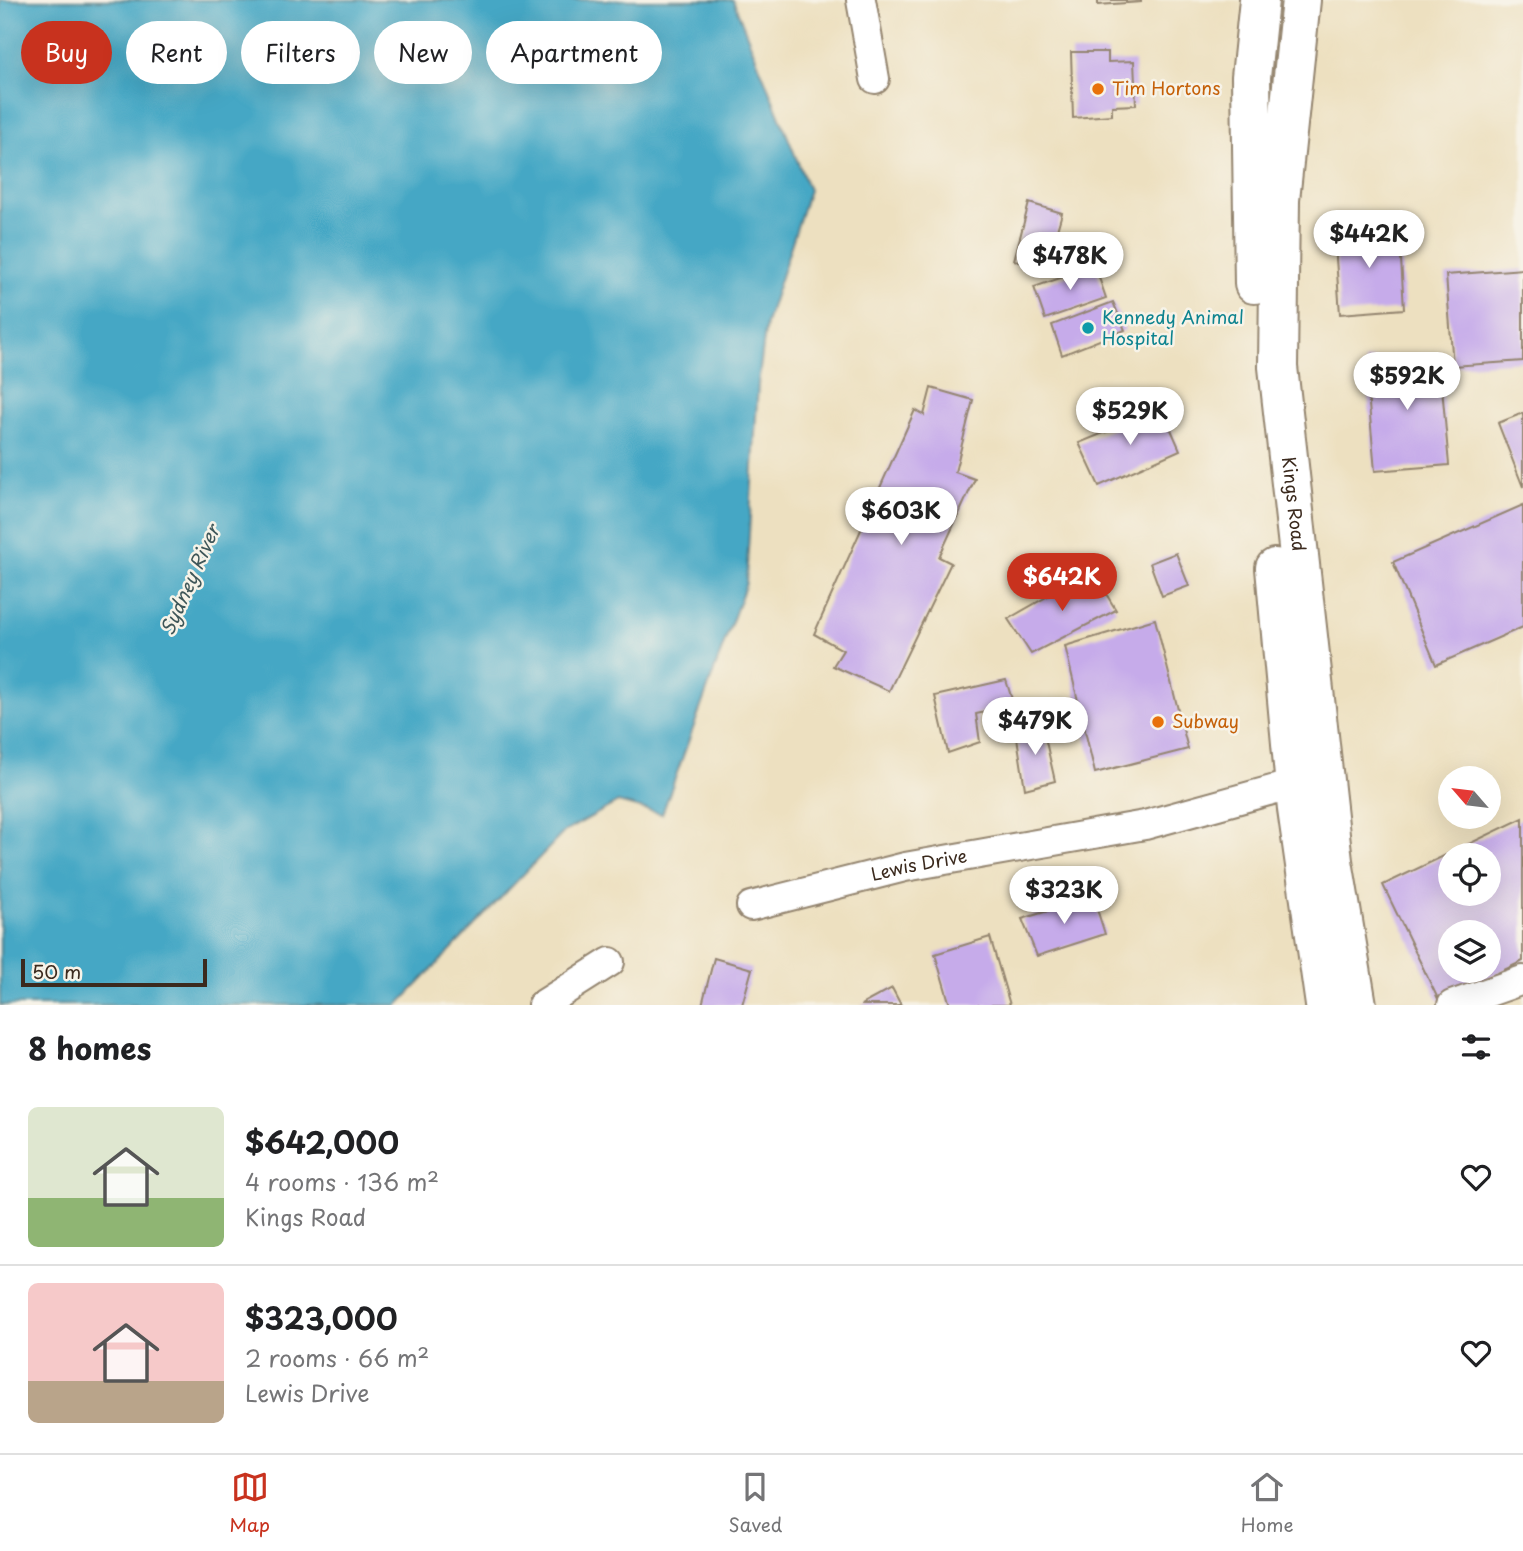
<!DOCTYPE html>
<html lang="en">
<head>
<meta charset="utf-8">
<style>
  :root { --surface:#fff; --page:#f2f2f2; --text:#202124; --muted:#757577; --line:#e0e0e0; --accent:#c8321e }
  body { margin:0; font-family:"Playpen Sans",sans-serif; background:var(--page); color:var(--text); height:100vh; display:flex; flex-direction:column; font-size:26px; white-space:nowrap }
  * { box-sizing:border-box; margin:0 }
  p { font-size:23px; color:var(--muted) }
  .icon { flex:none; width:38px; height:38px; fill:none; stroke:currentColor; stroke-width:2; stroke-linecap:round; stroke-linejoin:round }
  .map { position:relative; height:1005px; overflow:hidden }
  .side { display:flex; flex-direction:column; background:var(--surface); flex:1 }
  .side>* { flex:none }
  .hud { position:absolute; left:21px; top:21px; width:700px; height:63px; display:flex; gap:14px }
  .needle { width:46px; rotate:298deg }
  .controls { position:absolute; left:1438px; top:766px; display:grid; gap:14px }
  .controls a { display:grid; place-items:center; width:63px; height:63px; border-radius:50%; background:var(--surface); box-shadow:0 7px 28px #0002; font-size:35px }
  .scale { position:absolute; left:21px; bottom:18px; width:186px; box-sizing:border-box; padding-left:7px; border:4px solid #3b2a1e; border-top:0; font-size:19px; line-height:24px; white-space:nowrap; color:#3b2a1e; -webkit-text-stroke:5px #f7f3e8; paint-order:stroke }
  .price { position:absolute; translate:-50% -60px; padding:0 16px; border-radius:24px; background:#fff; color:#222; font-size:23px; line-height:46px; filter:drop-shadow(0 2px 4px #0008) }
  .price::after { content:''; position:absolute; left:50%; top:42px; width:21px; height:16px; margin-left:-10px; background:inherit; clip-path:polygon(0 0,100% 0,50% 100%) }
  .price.active { background:var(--accent); color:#fff }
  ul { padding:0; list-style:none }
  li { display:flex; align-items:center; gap:21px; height:175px; padding:0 28px }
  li+li { border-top:2px solid var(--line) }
  li span { display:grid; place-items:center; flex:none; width:196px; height:140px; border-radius:10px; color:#555 }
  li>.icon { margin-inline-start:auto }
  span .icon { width:84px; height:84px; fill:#fffc; stroke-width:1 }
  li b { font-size:30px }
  h2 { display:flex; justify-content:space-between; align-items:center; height:84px; padding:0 28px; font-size:30px }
  .pill { padding:0 24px; border-radius:32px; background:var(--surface); box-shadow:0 7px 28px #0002; font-size:24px; line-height:63px }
  .pill.active { background:var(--accent); color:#fff }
  .menu { display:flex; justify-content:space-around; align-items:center; height:98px; border-top:2px solid var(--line); background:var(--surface); font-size:19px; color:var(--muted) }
  .menu a { display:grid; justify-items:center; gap:4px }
  .menu .active { color:var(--accent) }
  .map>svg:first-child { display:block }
</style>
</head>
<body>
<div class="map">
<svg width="1523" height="1005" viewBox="0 0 1523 1005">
  <rect width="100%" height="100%" fill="#f7f3e8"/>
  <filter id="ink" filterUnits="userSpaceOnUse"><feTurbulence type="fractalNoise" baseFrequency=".0143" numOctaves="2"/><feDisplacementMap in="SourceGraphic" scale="14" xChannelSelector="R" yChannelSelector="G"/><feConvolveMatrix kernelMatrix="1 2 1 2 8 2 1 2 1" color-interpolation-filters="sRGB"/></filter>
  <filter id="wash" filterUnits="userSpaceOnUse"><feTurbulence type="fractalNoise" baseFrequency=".00686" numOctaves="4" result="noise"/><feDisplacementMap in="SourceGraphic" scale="28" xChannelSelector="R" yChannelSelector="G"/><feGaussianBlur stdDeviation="1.57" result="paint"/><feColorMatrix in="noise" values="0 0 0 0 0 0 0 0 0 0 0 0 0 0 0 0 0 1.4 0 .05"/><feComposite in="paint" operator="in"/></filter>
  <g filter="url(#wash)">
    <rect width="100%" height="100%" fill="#ede0c0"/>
    <path fill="#45a7c5" stroke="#406872" stroke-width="2" d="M0,0H733L809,190L766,323L758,384L746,583L662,814L618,802L564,832L398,1005H0Z"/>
    <g id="blocks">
      <path fill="#c6abea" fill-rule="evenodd" d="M1098,0H1141V2L1098,5Z
        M1071,52H1108V62L1134,61L1136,105L1112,106V115L1073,118Z
        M1029,203L1062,213L1046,269L1014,260Z
        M1399,226L1404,309L1340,314L1334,231Z
        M1095,266L1106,298L1045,319L1034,287Z
        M1523,269V361L1453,366L1446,275Z
        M1113,302L1125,330L1062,355L1052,325Z
        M1439,354L1449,465L1375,471L1365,360Z
        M931,388L973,400L955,472L975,479L939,557L951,563L889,691L833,666L843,650L814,634L915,410L924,415Z
        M1162,409L1180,450L1099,486L1079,443Z
        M1523,413V487L1498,423Z
        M1523,505V627L1436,665L1393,562Z
        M1176,553L1189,586L1162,596L1150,563Z
        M1092,571L1116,610L1031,654L1008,619Z
        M1155,619L1188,749L1095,773L1065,646Z
        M1006,680L1014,706L976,714L980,742L948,753L935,696Z
        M1042,724L1055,781L1025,789L1016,731Z
        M1523,818V961L1439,1001L1383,885ZM1451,856H1489V894H1451ZM1451,933H1489V971H1451Z
        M1093,897L1105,934L1037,956L1022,919Z
        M990,937L1010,1005H950L935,954Z
        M714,958L752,969L742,1005H702Z
        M892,988L901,1005H861Z"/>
    </g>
  </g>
  <g filter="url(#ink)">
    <use href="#blocks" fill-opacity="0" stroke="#94856f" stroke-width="2"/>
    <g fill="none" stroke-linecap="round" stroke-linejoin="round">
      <defs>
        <g id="minor">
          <path d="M861,0L875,79"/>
          <path id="s1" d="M751,906L905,867L1145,825L1294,784"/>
          <path d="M542,1005L610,962"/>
          <path d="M1452,1005L1523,980"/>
        </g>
        <g id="primary">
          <path id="s2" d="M1301,0L1280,200L1278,367L1333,861L1357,1005"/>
          <path d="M1254,284L1251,77L1259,0"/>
          <path d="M1275,568L1297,809L1325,1005"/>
        </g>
      </defs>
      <use href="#minor" stroke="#94856f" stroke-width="32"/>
      <use href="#primary" stroke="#94856f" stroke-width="42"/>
      <use href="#minor" stroke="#fff" stroke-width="28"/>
      <use href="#primary" stroke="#fff" stroke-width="38"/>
    </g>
  </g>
  <g fill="#e8710a" stroke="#f7f3e8" stroke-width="2.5">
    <circle cx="1098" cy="89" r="7"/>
    <circle cx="1158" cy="722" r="7"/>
  </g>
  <circle fill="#0f9aa8" stroke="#f7f3e8" stroke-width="2.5" cx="1088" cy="328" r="7"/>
  <g text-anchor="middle" stroke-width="5" stroke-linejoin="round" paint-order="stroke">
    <g font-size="18" fill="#c56008" stroke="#f7f3e8" text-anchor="start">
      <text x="1112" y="95">Tim Hortons</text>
      <text x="1172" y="728">Subway</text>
    </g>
    <g font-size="18" fill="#0d838f" stroke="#f7f3e8" text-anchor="start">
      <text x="1102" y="324">Kennedy Animal<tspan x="1102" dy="21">Hospital</tspan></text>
    </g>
    <g font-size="18" fill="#3b2a1e" stroke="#f7f3e8">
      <text dy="6" stroke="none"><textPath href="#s2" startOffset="506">Kings Road</textPath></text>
      <text dy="6" stroke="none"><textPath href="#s1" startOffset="173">Lewis Drive</textPath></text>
    </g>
    <g font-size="19" font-style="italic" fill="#3e5658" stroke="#f7f3e8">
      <text transform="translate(190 580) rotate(-66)" y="7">Sydney River</text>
    </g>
  </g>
</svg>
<div class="controls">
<a><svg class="needle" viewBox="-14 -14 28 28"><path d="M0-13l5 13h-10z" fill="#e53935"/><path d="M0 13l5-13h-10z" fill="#757577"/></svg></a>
<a><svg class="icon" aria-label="locate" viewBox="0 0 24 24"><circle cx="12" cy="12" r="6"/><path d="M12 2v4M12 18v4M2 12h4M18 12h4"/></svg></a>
<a><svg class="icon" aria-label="layers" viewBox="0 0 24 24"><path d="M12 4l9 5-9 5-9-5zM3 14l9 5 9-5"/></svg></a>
</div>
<div class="scale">50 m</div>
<b class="price" style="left:1369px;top:270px">$442K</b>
<b class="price" style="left:1070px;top:292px">$478K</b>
<b class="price" style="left:1407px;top:412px">$592K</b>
<b class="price" style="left:1130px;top:447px">$529K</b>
<b class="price" style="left:901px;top:547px">$603K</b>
<b class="price active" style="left:1062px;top:613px">$642K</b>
<b class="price" style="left:1035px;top:757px">$479K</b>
<b class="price" style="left:1064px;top:926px">$323K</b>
<div class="hud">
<a class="pill active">Buy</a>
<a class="pill">Rent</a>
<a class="pill">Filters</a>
<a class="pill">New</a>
<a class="pill">Apartment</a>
</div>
</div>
<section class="side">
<h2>8 homes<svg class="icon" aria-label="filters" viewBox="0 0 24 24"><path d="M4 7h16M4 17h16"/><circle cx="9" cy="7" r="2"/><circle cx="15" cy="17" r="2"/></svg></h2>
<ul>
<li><span style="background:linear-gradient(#dfe7d0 65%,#8fb573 0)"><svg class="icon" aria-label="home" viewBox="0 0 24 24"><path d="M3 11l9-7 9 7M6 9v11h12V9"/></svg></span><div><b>$642,000</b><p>4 rooms · 136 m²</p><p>Kings Road</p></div><svg class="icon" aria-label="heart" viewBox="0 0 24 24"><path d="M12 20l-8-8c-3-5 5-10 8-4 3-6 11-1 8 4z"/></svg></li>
<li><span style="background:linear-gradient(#f6c9c9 70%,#b9a48a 0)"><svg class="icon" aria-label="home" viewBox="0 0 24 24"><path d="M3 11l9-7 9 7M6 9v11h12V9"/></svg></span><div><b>$323,000</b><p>2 rooms · 66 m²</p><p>Lewis Drive</p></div><svg class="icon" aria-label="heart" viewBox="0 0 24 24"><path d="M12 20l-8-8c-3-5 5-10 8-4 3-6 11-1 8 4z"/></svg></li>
</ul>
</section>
<nav class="menu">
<a class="active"><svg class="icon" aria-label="map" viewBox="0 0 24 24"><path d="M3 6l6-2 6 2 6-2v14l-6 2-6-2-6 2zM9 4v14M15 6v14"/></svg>Map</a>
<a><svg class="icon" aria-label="saved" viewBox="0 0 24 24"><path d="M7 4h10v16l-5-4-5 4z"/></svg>Saved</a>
<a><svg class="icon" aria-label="home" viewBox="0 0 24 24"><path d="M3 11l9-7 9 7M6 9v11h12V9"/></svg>Home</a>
</nav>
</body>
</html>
